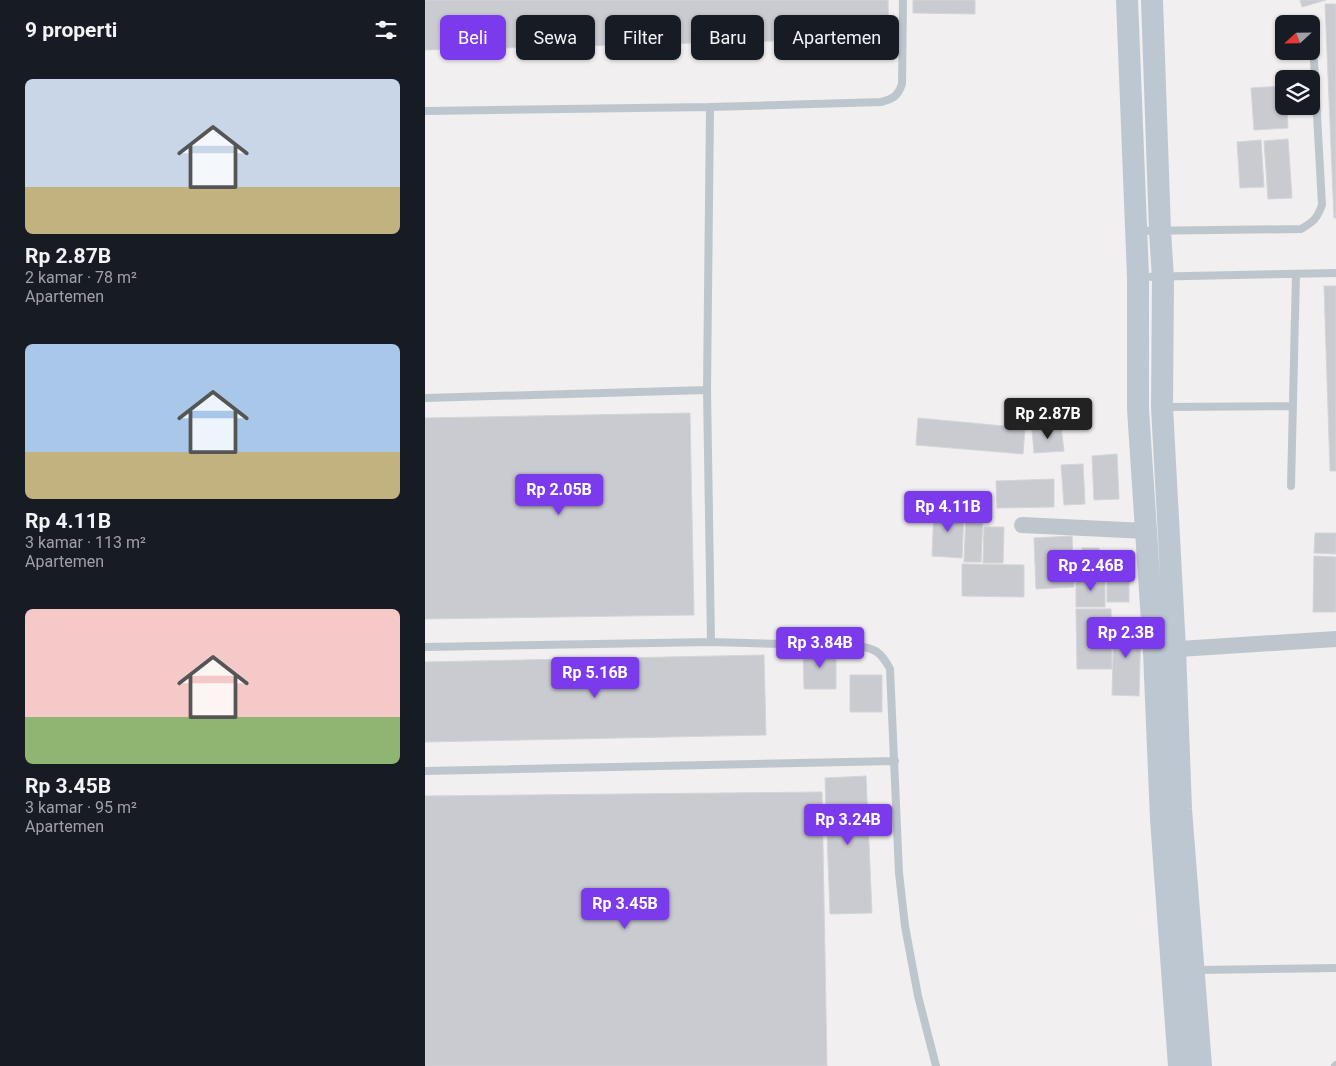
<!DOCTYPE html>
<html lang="id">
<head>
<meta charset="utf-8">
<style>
  :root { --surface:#171b24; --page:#20242c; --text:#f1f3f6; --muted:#9ea1a6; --accent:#7c3aed }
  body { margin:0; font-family:Roboto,sans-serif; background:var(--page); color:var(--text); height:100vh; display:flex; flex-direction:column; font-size:19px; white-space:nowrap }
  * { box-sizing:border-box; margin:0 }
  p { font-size:16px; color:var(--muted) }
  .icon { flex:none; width:28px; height:28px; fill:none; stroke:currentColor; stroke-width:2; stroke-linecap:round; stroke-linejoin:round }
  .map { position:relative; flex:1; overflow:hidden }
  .panel { display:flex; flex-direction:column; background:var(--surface); width:425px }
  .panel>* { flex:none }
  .guide { position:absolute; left:15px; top:15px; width:475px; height:45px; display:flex; gap:10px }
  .needle { width:32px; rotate:248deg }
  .buttons { position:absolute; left:850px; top:15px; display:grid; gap:10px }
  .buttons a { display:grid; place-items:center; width:45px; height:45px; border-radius:8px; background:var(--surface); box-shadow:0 1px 4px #0004; font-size:25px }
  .price { position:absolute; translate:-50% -42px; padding:0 11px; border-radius:5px; background:var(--accent); color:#fff; font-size:16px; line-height:32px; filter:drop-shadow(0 1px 2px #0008) }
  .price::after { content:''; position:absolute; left:50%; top:30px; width:15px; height:11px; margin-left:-8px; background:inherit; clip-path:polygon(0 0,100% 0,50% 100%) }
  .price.active { background:#222; color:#fff }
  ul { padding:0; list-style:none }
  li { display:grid; align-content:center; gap:10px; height:265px; padding:0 25px }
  li span { display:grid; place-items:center; height:155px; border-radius:8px; color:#555 }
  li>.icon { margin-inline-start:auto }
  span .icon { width:90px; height:90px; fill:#fffc; stroke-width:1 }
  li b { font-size:21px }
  h2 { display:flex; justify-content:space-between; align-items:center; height:60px; padding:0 25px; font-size:21px }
  .tag { padding:0 18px; border-radius:8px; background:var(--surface); box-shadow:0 1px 4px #0004; font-size:18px; line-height:45px }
  .tag.active { background:var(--accent); color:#fff }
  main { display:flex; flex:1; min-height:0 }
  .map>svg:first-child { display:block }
</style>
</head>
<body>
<main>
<section class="panel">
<h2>9 properti<svg class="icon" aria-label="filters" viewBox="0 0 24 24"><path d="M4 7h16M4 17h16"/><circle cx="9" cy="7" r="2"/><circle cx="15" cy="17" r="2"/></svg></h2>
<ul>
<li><span style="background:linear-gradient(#c9d6e8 70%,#c2b280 0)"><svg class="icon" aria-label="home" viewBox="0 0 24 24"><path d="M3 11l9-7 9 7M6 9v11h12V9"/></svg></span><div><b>Rp 2.87B</b><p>2 kamar · 78 m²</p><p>Apartemen</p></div></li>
<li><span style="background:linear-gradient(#a9c7e8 70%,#c2b280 0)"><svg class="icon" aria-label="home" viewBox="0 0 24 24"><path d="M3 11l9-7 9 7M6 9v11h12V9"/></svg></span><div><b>Rp 4.11B</b><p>3 kamar · 113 m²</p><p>Apartemen</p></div></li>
<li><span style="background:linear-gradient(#f6c9c9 70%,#8fb573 0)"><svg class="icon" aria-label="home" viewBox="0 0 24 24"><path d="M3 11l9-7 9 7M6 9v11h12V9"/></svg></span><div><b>Rp 3.45B</b><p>3 kamar · 95 m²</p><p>Apartemen</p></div></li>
</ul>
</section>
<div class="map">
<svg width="911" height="1066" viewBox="0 0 911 1066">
  <rect width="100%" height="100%" fill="#f1efef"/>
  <path fill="#c9cbd1" stroke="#d3d5da" d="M0,0H463L464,38L0,50Z
    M488,0H550V14L488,13Z
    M875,0H901L877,7Z
    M900,4H911V218H909Z
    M859,86V106H862L863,128L829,130L826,88Z
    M863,139L867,198L843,199L839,141Z
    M836,140L839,187L815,188L812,142Z
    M899,286H911V471H905Z
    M265,413L269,615L0,619V418Z
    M493,418L600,428L598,454L491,445Z
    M636,426L639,451L609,453L607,429Z
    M692,454L694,499L669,500L667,456Z
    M658,464L660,504L639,505L636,465Z
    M629,479V507L572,508L571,481Z
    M509,509L539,510L537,558L507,556Z
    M541,513H558L556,562H539Z
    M559,527H579L578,563H558Z
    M890,533H911V554L889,553Z
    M647,536L649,587L611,589L609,538Z
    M657,548H674L675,572H658Z
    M889,556L911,557V612H888Z
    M537,564L599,565V597L537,596Z
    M682,564H704V602H682Z
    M651,578H680V607H651Z
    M651,609H686L687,669H652Z
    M689,622L716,623L714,696L687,695Z
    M378,649H411V689H379Z
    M339,655L341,735L0,742V662Z
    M425,675H457V712H425Z
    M441,776L447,913L405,914L400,778Z
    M397,792L402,1066H0V796Z"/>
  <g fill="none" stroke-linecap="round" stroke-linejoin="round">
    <path stroke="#bec6cd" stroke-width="8" d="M285,107L456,102C468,99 473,96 477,84L478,0
      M0,111L285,107L282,390L286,642
      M712,231L876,229C888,222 892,219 897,205L889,61
      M715,277L911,273
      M0,398L282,390
      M739,407L867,406
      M866,486L871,274
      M0,647L286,642L432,646C450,648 456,652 465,669L474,873L480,926L493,996L511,1066
      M0,771L470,761
      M770,970L911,968
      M910,1066L911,1065"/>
    <path stroke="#bec6cd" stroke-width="16" d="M597,525L721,531
      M739,650L911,639"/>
    <path stroke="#bdc7d2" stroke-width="22" d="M702,0L713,277V409L729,652L736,819L754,1066
      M727,0L735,231L738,278L737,407L750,649L756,809L776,1066"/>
  </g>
</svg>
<div class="buttons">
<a><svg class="needle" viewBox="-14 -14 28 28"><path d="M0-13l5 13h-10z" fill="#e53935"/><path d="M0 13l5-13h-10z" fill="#9ea1a6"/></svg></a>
<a><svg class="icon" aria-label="layers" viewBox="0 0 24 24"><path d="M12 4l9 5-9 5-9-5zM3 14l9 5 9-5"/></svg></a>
</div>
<b class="price active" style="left:623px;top:440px">Rp 2.87B</b>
<b class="price" style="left:134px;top:516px">Rp 2.05B</b>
<b class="price" style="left:523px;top:533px">Rp 4.11B</b>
<b class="price" style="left:666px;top:592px">Rp 2.46B</b>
<b class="price" style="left:701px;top:659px">Rp 2.3B</b>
<b class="price" style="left:395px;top:669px">Rp 3.84B</b>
<b class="price" style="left:170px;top:699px">Rp 5.16B</b>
<b class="price" style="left:423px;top:846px">Rp 3.24B</b>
<b class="price" style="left:200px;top:930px">Rp 3.45B</b>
<div class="guide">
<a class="tag active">Beli</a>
<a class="tag">Sewa</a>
<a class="tag">Filter</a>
<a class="tag">Baru</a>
<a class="tag">Apartemen</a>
</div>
</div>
</main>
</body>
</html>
